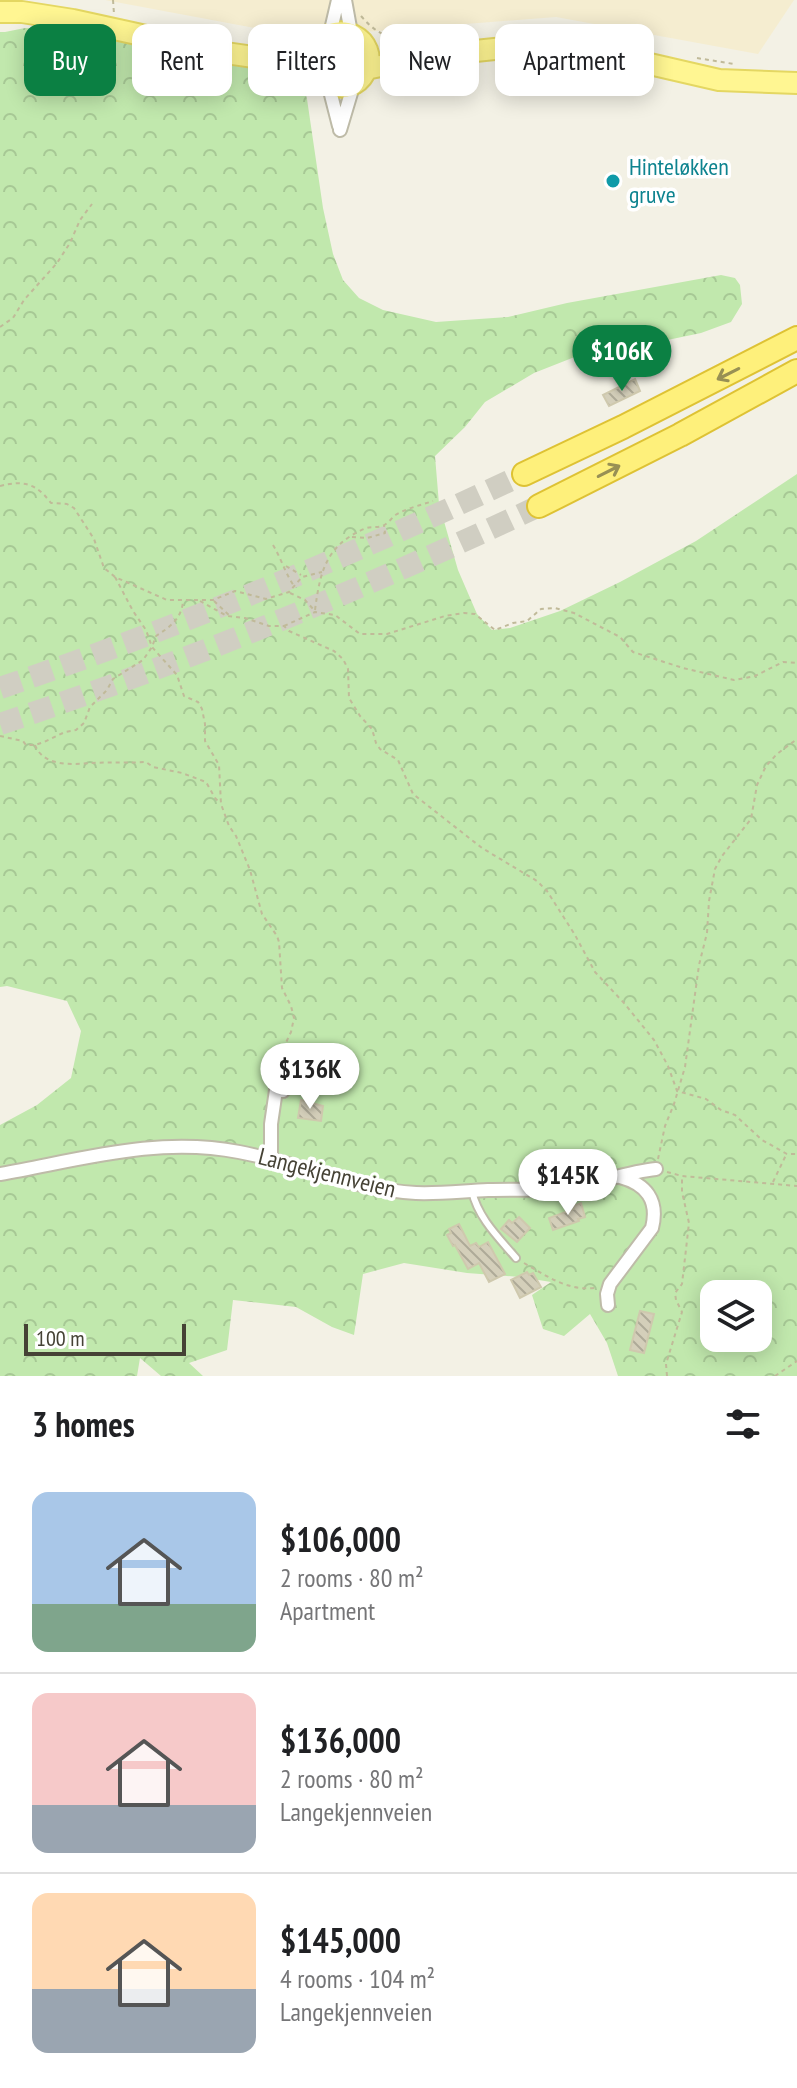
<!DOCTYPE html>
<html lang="en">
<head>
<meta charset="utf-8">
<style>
  :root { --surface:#fff; --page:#f2f2f2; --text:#202124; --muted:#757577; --line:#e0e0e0; --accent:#0b8043 }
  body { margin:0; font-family:"PT Sans Narrow",sans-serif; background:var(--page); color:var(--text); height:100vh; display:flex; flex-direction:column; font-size:30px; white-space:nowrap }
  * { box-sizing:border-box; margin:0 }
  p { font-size:26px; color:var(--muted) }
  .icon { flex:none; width:44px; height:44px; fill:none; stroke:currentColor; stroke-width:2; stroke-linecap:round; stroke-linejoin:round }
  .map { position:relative; height:1376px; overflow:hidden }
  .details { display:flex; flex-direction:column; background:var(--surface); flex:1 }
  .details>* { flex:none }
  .top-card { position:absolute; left:24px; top:24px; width:750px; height:72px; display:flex; gap:16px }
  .tools { position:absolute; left:700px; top:1280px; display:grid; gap:16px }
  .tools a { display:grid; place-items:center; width:72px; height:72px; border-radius:16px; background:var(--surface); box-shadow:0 4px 20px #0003; font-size:40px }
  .scale { position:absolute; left:24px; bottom:20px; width:162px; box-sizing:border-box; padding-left:8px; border:4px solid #454235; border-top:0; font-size:22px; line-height:28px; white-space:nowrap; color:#454235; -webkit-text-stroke:6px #fff; paint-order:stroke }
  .price { position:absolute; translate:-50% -68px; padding:0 18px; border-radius:28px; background:#fff; color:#222; font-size:26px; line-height:52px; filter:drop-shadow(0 2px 4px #0008) }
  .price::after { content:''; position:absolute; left:50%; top:48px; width:24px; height:18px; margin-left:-12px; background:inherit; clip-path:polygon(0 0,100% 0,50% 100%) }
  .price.current { background:var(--accent); color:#fff }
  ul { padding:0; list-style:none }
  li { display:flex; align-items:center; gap:24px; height:200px; padding:0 32px }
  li+li { border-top:2px solid var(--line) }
  li span { display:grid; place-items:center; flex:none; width:224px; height:160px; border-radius:16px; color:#555 }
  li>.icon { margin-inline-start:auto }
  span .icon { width:96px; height:96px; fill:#fffc; stroke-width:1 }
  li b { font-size:34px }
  h2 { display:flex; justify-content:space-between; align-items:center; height:96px; padding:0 32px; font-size:34px }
  .chip { padding:0 28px; border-radius:16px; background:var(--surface); box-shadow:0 4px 20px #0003; font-size:28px; line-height:72px }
  .chip.current { background:var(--accent); color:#fff }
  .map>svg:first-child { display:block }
</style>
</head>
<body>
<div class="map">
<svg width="797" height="1376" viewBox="0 0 797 1376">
  <defs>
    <pattern id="forest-crowns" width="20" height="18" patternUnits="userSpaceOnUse" patternTransform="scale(2)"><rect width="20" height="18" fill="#c1e8ad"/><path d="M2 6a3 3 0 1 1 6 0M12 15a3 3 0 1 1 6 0" fill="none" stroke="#a7c895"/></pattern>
    <pattern id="building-back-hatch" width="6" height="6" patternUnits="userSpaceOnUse" patternTransform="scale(2)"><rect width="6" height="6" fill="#d4cfba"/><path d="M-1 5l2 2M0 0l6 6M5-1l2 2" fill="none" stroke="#aeaa98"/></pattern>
  </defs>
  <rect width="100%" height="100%" fill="#f3f1e5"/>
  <path fill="#f5edd0" d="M105,0H794L758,54L556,17L364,32L260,29Z"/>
  <path fill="url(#forest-crowns)" fill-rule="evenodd" d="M25,28L59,30L119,40L198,59L270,70L302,80L307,99L323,208L333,254L343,280L359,298L383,310L436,322L508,317L567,303L721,275L735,278L740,285L742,304L731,322L701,333L653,343H628L600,347L534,373L485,402L465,427L435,456L439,504L458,570L477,614L492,630L510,628L560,611L620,582L696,541L797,474V1376H618L607,1343L590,1314L564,1336L543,1329L532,1295L551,1282L520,1277L467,1273L404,1263L363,1274L354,1335L332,1327L296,1307L233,1300L227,1350L189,1363L203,1376H161L140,1358L137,1376H0V1125L37,1105L71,1078L81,1031L67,1001L7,986L0,987V32H5ZM714,1294H758V1338H714Z"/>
  <path fill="url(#building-back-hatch)" stroke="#cfc9ae" stroke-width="2" d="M635,379L640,391L609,406L603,395Z
    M301,1100L323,1106L321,1121L298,1118Z
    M581,1203L585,1217L578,1219L579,1221L553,1230L549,1218L574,1209L573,1206Z
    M519,1217L530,1228L517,1242L501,1229L509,1220L512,1223Z
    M459,1224L470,1246L476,1243L479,1247L488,1242L505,1274L489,1282L479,1263L468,1269L455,1245L453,1246L447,1235L451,1233L449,1229Z
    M527,1272L529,1275L533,1273L541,1287L520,1298L511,1280Z
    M640,1311L654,1314L644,1353L630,1350Z"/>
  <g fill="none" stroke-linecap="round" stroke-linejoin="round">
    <path stroke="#d0cec2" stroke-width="22" stroke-dasharray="22 11" stroke-linecap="butt" d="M0,688C179,627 353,555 524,474
      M0,724C184,663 364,589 539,506"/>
    <defs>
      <path id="service" d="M472,1191C478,1218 499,1238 516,1258"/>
      <path id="minor" d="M345,0L351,33
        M330,34L338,0
        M328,83L339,126
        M340,130L354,83
        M271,1159V1124L276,1090L283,1091
        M0,1174C80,1160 157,1136 239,1152C299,1163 355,1190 416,1193C440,1194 464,1191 488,1190C514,1189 541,1191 567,1188C597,1184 626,1172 656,1169
        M608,1305L607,1294L610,1284L652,1228C659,1200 646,1184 620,1177"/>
      <path id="primary" d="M0,12H22L73,20L219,52L267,59L277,63L316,70
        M274,56L315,49C334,14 382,40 365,72C349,102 307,82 315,49
        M366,69L410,60L418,57L514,47H558L602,53L719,80L797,83"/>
      <path id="trunk" d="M524,474L623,427L797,338
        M539,506L680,435L797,371"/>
    </defs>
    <use href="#service" stroke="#bebba8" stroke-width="10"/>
    <use href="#minor" stroke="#bebba8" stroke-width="16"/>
    <use href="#primary" stroke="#e4d762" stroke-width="24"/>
    <use href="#trunk" stroke="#dec234" stroke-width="26"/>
    <path stroke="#c0ba99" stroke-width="2" stroke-dasharray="4 4" stroke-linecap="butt" d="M113,0L114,14
      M361,16C382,41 402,42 434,39
      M520,31H558
      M564,31L601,36
      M697,58L734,64
      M0,327L13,318L24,300L57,263L70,243L80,220L92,204
      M0,486C23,480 36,483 51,503L67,504L74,508L94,539L104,568L115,577L167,600H213L235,591L266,599L289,592L302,577L322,572
      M352,537L367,538L385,533L384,525
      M273,545C281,558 285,573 294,586
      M286,566L301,575
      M115,577L133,611L146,630L152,647L177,675L184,696L198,702L202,709L205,724V741L219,765L221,804L229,826L236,836L250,870L262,914L277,936L279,942L282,988L291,1006L294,1018L291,1032L281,1053L277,1077
      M290,593L305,600L314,610
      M200,601L227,616L245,618L269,626H284L289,631L334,651L343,659L348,669L349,698L360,716L372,729L376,743L380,749L398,760L413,794L482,848L537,881L547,891L575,935L595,972L624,1003L654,1040L668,1066L677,1091L706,1099L721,1110L735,1115L762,1140L787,1154H797
      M214,601L230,616
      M315,610C320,573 325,546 364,529C370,526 376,528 382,526C388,524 392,517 397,514C408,508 421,505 433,501
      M284,626L315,612L335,615L360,634H387L445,616L464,613L475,614L495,630L513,623L527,621L541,609L555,608L574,613L620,637L633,652L683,668L734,680L755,676L783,662L797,663
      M0,736L23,741L26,745H35L44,742L65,732L76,730L84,723L90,707L107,690L113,679L143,660L152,647L156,636C170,627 181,619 183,602
      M35,745C44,768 74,764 93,763C111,762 129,763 146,762L153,767L182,773L206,782L215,798L220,803
      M658,1159L665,1126L674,1104L685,1067L699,965L707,933L709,901L715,869L722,856L751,819L757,785L766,766L777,754L797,739
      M667,1172L682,1176L797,1186
      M773,1182L786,1155
      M524,1263C547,1276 567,1291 595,1288
      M667,1376L666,1364L682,1312L676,1300L675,1293L682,1284L689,1223L682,1192V1177
      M775,1376L797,1361"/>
    <use href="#service" stroke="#fff" stroke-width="6"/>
    <use href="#minor" stroke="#fff" stroke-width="12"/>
    <use href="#primary" stroke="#fff692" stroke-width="20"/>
    <use href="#trunk" stroke="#fef07b" stroke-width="22"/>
  </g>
  <defs><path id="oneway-shaft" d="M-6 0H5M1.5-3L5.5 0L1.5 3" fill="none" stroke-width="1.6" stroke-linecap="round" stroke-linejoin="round" transform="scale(2)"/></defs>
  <g stroke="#989054">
    <use href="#oneway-shaft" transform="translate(728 374) rotate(153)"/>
    <use href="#oneway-shaft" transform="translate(609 471) rotate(-27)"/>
  </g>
  <circle fill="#0f9aa8" stroke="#fff" stroke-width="3" cx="613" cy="181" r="8"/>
  <g text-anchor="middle" stroke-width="7" stroke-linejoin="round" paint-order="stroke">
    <g font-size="24" fill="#0d838f" stroke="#fff" text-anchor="start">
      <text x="629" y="175">Hinteløkken<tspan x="629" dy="28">gruve</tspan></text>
    </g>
    <g font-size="24" fill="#454235" stroke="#fff">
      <text transform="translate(327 1173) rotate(14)" y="8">Langekjennveien</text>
    </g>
  </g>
</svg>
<div class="tools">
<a><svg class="icon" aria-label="layers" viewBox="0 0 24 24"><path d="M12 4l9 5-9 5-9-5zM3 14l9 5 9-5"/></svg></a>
</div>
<div class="scale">100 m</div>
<b class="price current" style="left:622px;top:393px">$106K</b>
<b class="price" style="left:310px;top:1111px">$136K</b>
<b class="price" style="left:568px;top:1217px">$145K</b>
<div class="top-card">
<a class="chip current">Buy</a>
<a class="chip">Rent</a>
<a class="chip">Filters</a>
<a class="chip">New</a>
<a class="chip">Apartment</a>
</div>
</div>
<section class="details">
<h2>3 homes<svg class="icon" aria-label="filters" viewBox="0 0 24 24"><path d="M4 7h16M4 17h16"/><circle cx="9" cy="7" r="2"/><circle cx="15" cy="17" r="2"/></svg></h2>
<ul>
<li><span style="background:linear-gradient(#a9c7e8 70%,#7fa58c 0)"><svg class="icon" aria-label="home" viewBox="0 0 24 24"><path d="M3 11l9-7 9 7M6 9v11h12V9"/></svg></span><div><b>$106,000</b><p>2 rooms · 80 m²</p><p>Apartment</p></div></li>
<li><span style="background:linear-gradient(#f6c9c9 70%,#9aa5b1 0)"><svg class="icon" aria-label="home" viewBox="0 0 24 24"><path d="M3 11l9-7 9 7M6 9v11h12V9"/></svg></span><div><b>$136,000</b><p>2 rooms · 80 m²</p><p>Langekjennveien</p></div></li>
<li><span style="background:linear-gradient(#ffd9b3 60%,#9aa5b1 0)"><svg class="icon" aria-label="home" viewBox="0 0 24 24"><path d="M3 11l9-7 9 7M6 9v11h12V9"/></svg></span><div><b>$145,000</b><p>4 rooms · 104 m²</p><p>Langekjennveien</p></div></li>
</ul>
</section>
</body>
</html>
